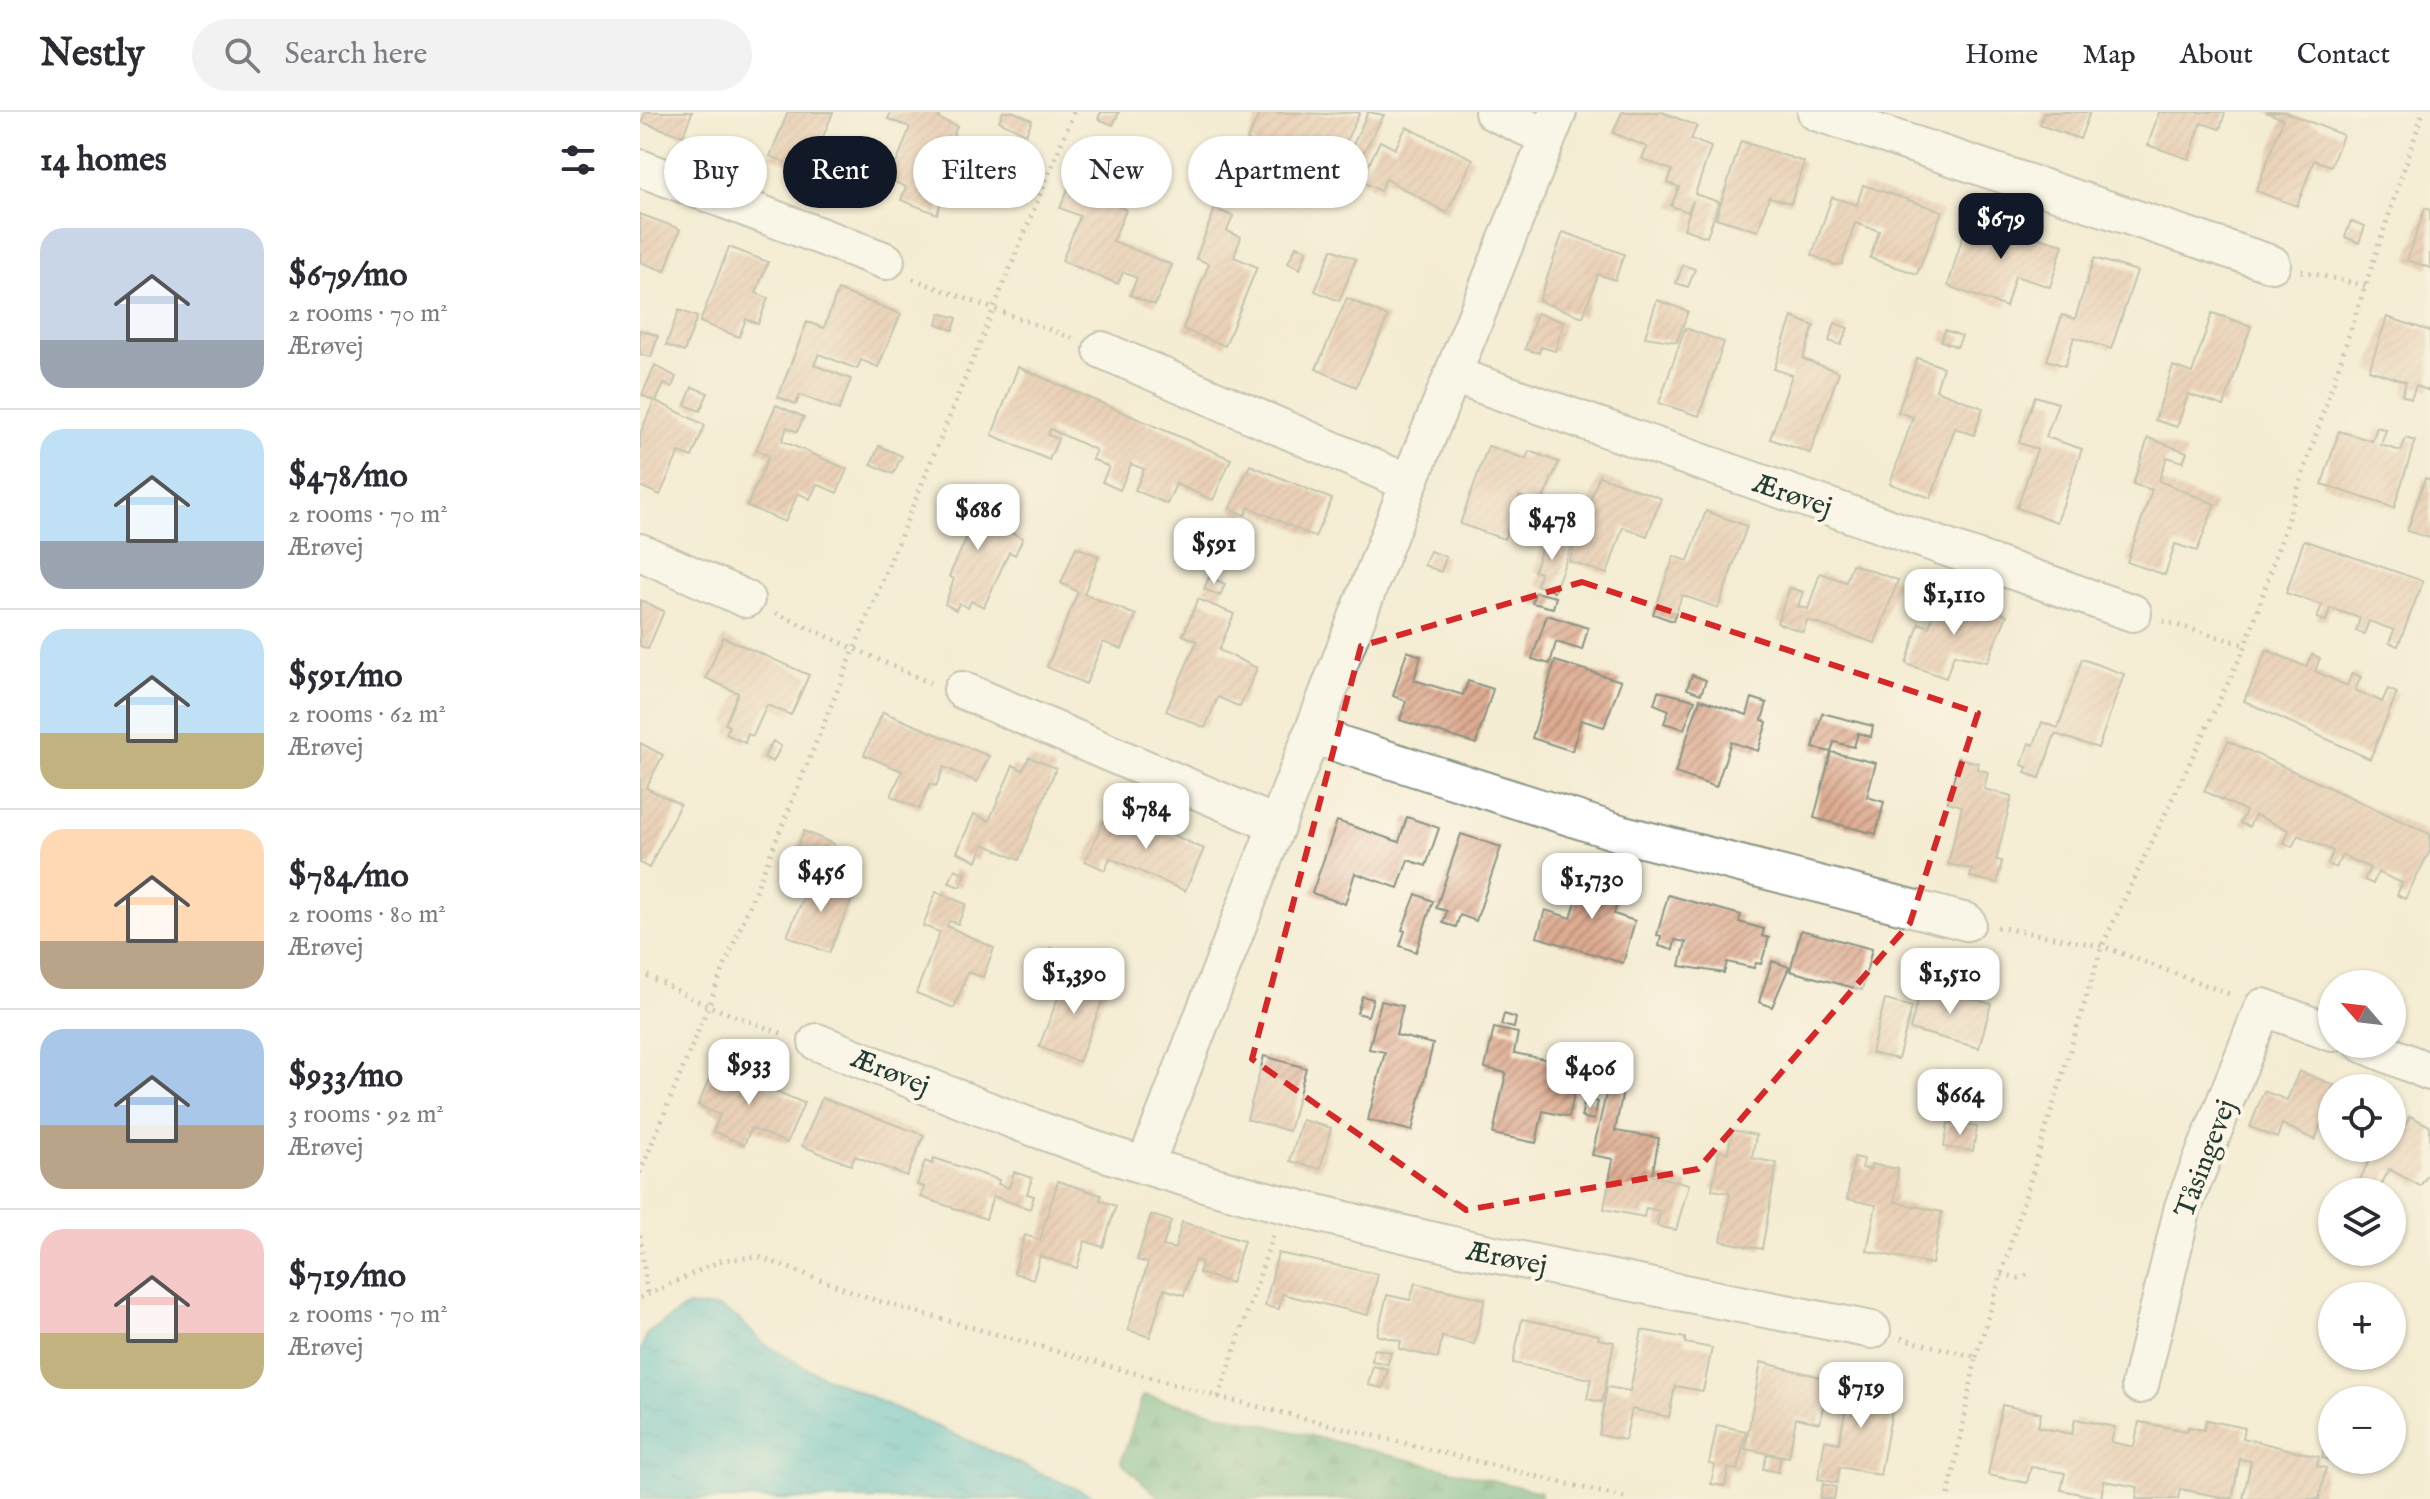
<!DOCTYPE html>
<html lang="en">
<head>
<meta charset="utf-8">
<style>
  :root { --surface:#fff; --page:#f2f2f3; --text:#2b2b33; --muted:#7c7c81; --line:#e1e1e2; --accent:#111827 }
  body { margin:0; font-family:"IM FELL English",serif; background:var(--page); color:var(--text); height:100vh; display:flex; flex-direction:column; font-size:30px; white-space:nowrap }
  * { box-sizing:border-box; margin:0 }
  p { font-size:26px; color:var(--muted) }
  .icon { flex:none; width:44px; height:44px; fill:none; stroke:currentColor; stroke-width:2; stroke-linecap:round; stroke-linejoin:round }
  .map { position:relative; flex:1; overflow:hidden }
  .panel { display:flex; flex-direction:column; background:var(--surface); width:640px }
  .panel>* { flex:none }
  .top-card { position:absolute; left:24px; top:24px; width:760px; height:72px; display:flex; gap:16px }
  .needle { width:52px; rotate:298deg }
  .controls { position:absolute; left:1678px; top:858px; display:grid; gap:16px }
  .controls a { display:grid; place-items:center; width:88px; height:88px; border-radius:50%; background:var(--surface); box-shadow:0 2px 6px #0004; font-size:40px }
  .price { position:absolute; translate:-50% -68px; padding:0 18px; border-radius:16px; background:#fff; color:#222; font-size:26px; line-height:52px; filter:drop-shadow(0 2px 4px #0008) }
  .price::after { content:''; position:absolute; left:50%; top:48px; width:24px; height:18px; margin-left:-12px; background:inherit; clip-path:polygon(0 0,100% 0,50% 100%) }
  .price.selected { background:var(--accent); color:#fff }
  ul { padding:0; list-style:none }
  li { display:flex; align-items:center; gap:24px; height:200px; padding:0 40px }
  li+li { border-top:2px solid var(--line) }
  li span { display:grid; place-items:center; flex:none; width:224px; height:160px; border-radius:24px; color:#555 }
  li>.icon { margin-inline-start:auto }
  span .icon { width:96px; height:96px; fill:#fffc; stroke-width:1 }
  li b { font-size:34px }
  h2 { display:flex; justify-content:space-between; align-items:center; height:96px; padding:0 40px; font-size:34px }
  .tag { padding:0 28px; border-radius:36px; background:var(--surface); box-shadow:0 2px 6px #0004; font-size:28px; line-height:72px }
  .tag.selected { background:var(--accent); color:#fff }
  header { display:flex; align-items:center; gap:48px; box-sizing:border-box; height:112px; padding:0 40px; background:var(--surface); border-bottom:2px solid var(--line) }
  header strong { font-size:38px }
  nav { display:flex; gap:44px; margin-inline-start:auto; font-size:28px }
  .search { width:560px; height:72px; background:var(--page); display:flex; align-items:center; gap:20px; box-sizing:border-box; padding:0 28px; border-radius:44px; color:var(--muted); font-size:30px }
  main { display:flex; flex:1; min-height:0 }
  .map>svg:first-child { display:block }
</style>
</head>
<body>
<header>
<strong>Nestly</strong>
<div class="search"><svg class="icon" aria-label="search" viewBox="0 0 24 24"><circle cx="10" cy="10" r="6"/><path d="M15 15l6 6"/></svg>Search here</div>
<nav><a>Home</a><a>Map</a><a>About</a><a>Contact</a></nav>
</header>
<main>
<section class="panel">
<h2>14 homes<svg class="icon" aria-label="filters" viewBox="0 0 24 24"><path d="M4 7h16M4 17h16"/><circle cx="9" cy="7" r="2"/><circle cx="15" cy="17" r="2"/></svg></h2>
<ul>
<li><span style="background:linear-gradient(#c9d6e8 70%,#9aa5b1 0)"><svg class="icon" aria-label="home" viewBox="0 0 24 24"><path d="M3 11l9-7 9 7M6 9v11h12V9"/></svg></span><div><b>$679/mo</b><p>2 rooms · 70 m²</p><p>Ærøvej</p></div></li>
<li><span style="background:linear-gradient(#bfe0f5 70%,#9aa5b1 0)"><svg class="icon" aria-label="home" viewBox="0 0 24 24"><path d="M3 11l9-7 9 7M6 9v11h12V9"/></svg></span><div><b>$478/mo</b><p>2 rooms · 70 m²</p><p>Ærøvej</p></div></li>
<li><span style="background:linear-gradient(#bfe0f5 65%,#c2b280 0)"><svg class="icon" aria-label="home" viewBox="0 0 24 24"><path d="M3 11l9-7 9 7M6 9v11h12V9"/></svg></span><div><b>$591/mo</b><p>2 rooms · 62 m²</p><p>Ærøvej</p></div></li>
<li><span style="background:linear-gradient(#ffd9b3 70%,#b9a48a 0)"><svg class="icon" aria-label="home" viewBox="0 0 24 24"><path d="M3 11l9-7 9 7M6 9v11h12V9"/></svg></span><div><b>$784/mo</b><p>2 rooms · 80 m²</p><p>Ærøvej</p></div></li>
<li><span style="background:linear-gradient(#a9c7e8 60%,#b9a48a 0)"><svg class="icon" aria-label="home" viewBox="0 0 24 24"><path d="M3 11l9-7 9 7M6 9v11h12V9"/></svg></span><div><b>$933/mo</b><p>3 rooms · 92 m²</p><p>Ærøvej</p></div></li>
<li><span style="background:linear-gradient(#f6c9c9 65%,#c2b280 0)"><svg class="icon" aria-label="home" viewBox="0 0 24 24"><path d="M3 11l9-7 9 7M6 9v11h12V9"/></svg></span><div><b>$719/mo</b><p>2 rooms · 70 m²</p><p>Ærøvej</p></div></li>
</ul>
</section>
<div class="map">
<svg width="1790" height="1387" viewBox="0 0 1790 1387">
  <defs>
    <pattern id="forest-firs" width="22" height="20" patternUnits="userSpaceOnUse" patternTransform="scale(2)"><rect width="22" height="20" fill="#5cad7a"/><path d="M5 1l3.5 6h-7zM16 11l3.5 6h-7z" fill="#4b8e65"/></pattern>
    <pattern id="water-ripples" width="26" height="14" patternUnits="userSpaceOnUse" patternTransform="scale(2)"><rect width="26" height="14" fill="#4ebcc8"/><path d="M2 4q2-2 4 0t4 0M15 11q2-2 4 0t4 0" fill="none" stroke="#409aa3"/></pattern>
    <pattern id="building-hatch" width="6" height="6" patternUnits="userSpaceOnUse" patternTransform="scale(2)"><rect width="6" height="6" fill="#ddab91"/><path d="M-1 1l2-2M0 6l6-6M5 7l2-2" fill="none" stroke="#b38c77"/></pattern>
  </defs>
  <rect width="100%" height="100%" fill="#fcf5e5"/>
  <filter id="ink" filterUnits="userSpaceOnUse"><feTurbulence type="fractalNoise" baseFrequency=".0125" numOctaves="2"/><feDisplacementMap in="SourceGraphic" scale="16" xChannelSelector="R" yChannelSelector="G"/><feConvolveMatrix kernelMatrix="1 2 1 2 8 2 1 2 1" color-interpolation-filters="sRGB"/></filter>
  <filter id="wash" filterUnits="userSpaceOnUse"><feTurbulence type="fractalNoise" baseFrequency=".006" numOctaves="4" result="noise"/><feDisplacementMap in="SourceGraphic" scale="32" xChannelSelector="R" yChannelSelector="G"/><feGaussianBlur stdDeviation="1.8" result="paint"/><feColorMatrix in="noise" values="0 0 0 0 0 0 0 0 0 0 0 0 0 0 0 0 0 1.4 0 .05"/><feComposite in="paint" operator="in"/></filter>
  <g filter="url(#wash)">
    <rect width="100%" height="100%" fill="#f4ecd3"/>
    <path fill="url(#forest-firs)" stroke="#3e7557" stroke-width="2" d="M503,1283L901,1380L900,1387H521L481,1350Z"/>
    <path fill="url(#water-ripples)" stroke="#367c7e" stroke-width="2" d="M47,1194L80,1196L99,1207L123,1231L166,1256L459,1387H0V1240L7,1222Z"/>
    <g id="blocks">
      <path fill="url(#building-hatch)" d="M5,0H52L43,24L2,10Z
        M148,0H193L169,60L130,44Z
        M251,0H301L299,7L317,14L291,79L303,84L297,102L261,88L266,75L250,68L270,15L248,7Z
        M363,0H374L392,8L386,22L359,9Z
        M461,0H479L473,13L458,7Z
        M620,0L686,2L720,0L695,52L657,34L650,49L607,28Z
        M728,0L744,3L723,41L712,35Z
        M982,0H1022L1057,14L1051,27L1071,35L1055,82L1079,90L1067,125L1044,117L1053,89L1048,100L1031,94L1039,75L1028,71L1032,58L1002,47L1007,35L973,21Z
        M1404,0H1450L1440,27L1400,13Z
        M1519,0H1585L1580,17L1561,11L1549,47L1508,33Z
        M1626,0H1645L1703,23L1691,54L1674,48L1657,94L1616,79L1643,7Z
        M766,15L833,47L807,101L746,67L740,79L721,69L740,29L755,37Z
        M1101,29L1164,50L1151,91L1129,85L1118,119L1076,106Z
        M505,47L522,53L518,66L501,60Z
        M440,49L464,60L454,84L486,98L473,129L532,153L515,193L490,183L497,166L483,160L478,172L422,149L440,104L420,96Z
        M586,72L602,78L597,92L581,86Z
        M1223,73L1302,99L1277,162L1230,146L1239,119L1215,111L1202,152L1194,153L1172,143L1192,85L1217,93Z
        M1785,96L1790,98V156L1767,148Z
        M575,97L593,104L587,119L601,125L594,145L617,155L585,234L543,217L569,152L556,146Z
        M0,102L40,117L25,159L0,150Z
        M1328,106L1423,133L1410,175L1375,164L1366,195L1308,174Z
        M1711,109L1725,114L1719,131L1705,125Z
        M923,120L984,142L975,168L958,162L943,205L899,189Z
        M656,134L667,138L660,157L648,151Z
        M89,135L128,150L116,181L128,186L118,212L106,207L99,225L60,210Z
        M692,137L716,147L699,189L675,179Z
        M1454,146L1497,159L1471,237L1434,225L1425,254L1407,248L1422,203L1435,207Z
        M1043,153L1055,157L1048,175L1036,171Z
        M198,178L261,202L238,255L221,248L217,257L179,242L174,253L211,267L199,298L160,283L156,292L138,285L167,210L184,216Z
        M707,186L748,205L716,275L676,257Z
        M1017,188L1048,199L1037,230L1005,225Z
        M39,198L57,205L44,240L26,233Z
        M300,201L317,206L313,218L297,212Z
        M897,201L924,210L915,239L901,235L899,241L885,237Z
        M1572,201L1611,214L1584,294L1548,282L1537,315L1515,308L1533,254L1552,261Z
        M1152,205L1174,214L1163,247L1199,260L1170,341L1130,327L1152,263L1134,257Z
        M1747,205L1790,219V279L1776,274L1771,287L1762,283L1766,270L1729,258Z
        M1195,211L1208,216L1201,233L1189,229Z
        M1045,216L1084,230L1059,304L1019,291Z
        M0,218L18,224L11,245L0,242Z
        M1305,218L1322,224L1317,235L1301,229Z
        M1277,246L1303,255L1296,278L1343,296L1334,323L1315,316L1291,386L1250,372L1273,305L1258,300Z
        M15,253L36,265L32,275L24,272L16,289L65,313L52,345L39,340L20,383L0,374V322L14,289L2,283Z
        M378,255L591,347L573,388L536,372L527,392L495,378L504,357L491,352L480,378L462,370L469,355L452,347L456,338L410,317L408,323L418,327L409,348L352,323Z
        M52,275L68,281L60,299L45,293Z
        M1395,284L1418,291L1406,325L1442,337L1417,410L1377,396L1397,337L1379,331Z
        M136,293L164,305L157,320L147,315L142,329L207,357L197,381L177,372L170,387L158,381L145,410L107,394L129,344L116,338Z
        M1737,315L1746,318L1741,333L1761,339L1766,326L1775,329L1754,396L1682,372L1699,319L1732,329Z
        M1508,326L1547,340L1543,350L1527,345L1519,369L1575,392L1557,439L1535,432L1525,463L1487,450L1512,378L1493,372Z
        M239,334L262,344L253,362L231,352Z
        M848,334L886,347L889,339L919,350L901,392L879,384L864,427L820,412Z
        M610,353L692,387L675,425L609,395L605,403L590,397Z
        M959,364L1021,386L1007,424L983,415L967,462L929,449Z
        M1785,366L1790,368V426L1767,419Z
        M312,382L366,408L361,416L383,426L375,443L369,440L344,495L331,489L328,496L319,491L316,498L305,492L314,467L309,464L329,421L303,409Z
        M1066,399L1107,414L1078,496L1042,483L1033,509L1013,502L1034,444L1048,449Z
        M906,423L932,432L914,480L897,473L900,461L894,459Z
        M1664,428L1783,469L1758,534L1749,531L1754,518L1729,509L1724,522L1716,519L1720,506L1690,496L1686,509L1677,506L1682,493L1646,481Z
        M436,435L459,444L444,482L496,503L482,537L463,530L446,572L407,555L438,480L421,471Z
        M790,439L806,445L801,460L784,453Z
        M1212,452L1258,468L1235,531L1167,508L1163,520L1137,511L1150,476L1163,480L1158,494L1168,497L1180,461L1206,470Z
        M569,465L585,472L580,484L564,477Z
        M895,480L916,485L913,496L892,491Z
        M1299,483L1333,494L1331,499L1352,506L1354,498L1367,503L1347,550L1314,543L1306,566L1266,552L1279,511L1289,515Z
        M558,487L594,502L579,538L617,556L600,595L578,585L565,616L526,599L557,529L543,523Z
        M0,488L24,499L8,537L0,534Z
        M907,503L948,516L942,538L916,530L910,552L892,547Z
        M83,525L169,563L151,603L127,593L113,624L108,622L105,631L86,622L89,614L85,612L98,581L66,566Z
        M1627,538L1666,555L1672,542L1680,546L1675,559L1707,574L1712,561L1721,565L1715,578L1742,590L1748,577L1757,581L1730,647L1604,589Z
        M767,539L781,544L774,568L823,583L828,569L853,577L836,632L760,608L766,589L753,584Z
        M1442,547L1484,562L1458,636L1415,622L1400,666L1385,661L1387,655L1382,653L1389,631L1394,633L1402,610L1418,616Z
        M915,549L981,569L964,615L941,608L932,639L892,626Z
        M1052,563L1066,568L1061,582L1047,577Z
        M1018,579L1055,588L1044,617L1024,611L1029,598L1014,592Z
        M1112,586L1127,591L1122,608L1127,610L1118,639L1091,630L1076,675L1035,661L1060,587L1107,603Z
        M243,600L349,644L337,670L304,655L296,674L290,672L279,697L251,684L262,659L224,643Z
        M1182,601L1233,614L1231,625L1218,621L1214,635L1194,630L1191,640L1173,636Z
        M133,629L141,634L133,650L124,645Z
        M1588,629L1790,722V739L1765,787L1757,783L1762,771L1738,760L1733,772L1724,768L1730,756L1702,743L1696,756L1688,752L1693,739L1658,723L1652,735L1644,731L1649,718L1615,703L1609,715L1600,711L1606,699L1564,679Z
        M0,631L23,643L6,676L40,692L9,756L0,751Z
        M1191,640L1236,651L1227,685L1244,690L1236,722L1174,706Z
        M389,645L416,656L379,748L344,732L337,749L317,740L334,702L349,709L373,653L383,658Z
        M1319,646L1338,651L1337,657L1348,660L1344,677L1372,684L1356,748L1362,749L1357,771L1330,765L1332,757L1308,752L1322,694L1308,690Z
        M487,702L564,737L545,779L470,746L465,758L445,749L464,708L480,715Z
        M767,705L799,716L786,754L768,748L758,776L715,761L705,792L672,781L697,709L759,730Z
        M164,719L194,732L181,764L150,751Z
        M821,722L861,735L836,809L820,803L816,815L803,811L807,799L796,796Z
        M315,757L326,762L320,775L309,771Z
        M945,760L983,771L974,802L995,809L983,851L897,825L905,798L931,806Z
        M173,763L215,780L189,841L147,824Z
        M296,780L326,792L318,812L309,809L307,814L354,836L343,865L328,860L314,896L276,881L300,820L283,814Z
        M776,782L793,789L776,840L760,834L765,819L762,818Z
        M1028,783L1101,803L1099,810L1124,817L1122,824L1129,826L1121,852L1116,851L1114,856L1087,850L1084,861L1040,854L1046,830L1035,828L1033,838L1019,834L1021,824L1017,823Z
        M1161,818L1232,837L1222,878L1150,859Z
        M410,836L432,844L418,881L397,872Z
        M1132,849L1149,855L1132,895L1119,890Z
        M429,857L469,872L439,950L399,935Z
        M1282,873L1351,892L1339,936L1270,917Z
        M722,884L733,887L728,904L717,901Z
        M1245,888L1272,895L1258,947L1231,941Z
        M741,889L763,894L756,923L793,932L772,1019L728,1008L745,940L729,937Z
        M864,902L876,906L874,916L861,913Z
        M854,916L878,921L874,941L914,949L911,962L937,968L929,1005L903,999L896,1031L853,1022L866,961L845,956Z
        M624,944L666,956L649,1019L607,1007Z
        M75,953L164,991L147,1031L111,1016L104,1033L73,1019L80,1003L58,993Z
        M972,956L987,959L975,1019L1019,1026L1012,1064L1049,1072L1036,1118L1017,1114L1020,1099L1006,1096L1004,1105L964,1097L973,1047L952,1043Z
        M941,957L959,961L957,971L939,967Z
        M1659,959L1701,976H1692V1015L1681,1011L1675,1028L1642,1012L1637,1026L1610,1015L1624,979L1647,988Z
        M182,986L284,1023L267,1064L215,1044L211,1053L162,1034Z
        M945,987L958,990L954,1008L941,1005Z
        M1770,1004L1790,1014V1060L1780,1074L1749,1057L1738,1080H1714L1735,1036H1752V1029L1757,1031Z
        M662,1008L691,1016L680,1057L650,1049Z
        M1308,1011L1337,1015L1333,1039L1304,1035Z
        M1092,1018L1116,1023L1112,1046L1137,1051L1122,1137L1081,1129L1090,1081L1072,1078L1079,1039L1088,1040Z
        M1214,1045L1224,1047L1222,1056L1230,1058L1231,1052L1258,1057L1255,1090L1302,1100L1292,1152L1227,1139L1236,1093L1207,1087Z
        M294,1046L359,1068L358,1072L369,1076L374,1060L392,1066L387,1082L394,1084L390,1097L353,1084L346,1107L281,1085L284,1075L277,1073L285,1049L292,1052Z
        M418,1069L461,1083L460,1088L476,1094L463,1135L445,1129L437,1156L400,1144L393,1167L374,1161L385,1123L400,1128Z
        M511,1103L531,1109L523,1134L535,1137L542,1110L604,1129L591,1171L559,1161L562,1150L555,1148L544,1183L524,1177L510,1225L488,1218L508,1151L497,1148Z
        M638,1141L738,1162L728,1203L642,1182L639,1197L625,1194Z
        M775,1171L845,1187L834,1232L802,1225L798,1246L759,1237L761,1229L737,1223L747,1183L770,1188Z
        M882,1207L959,1223L958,1227L974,1230L962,1290L947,1287L951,1267L873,1251Z
        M1002,1218L1045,1226V1231L1072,1236L1063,1279L1035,1274L1029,1305L992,1297L985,1328L959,1323L967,1275L990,1279Z
        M734,1237L751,1240L748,1252L732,1249Z
        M1121,1250L1188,1267L1180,1311L1156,1306L1149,1345L1105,1337Z
        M733,1254L748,1257L743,1276L728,1273Z
        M1212,1264L1257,1272L1240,1363L1200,1355L1197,1371L1178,1367L1185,1328L1199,1331Z
        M1362,1293L1401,1301L1398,1315L1432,1322L1435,1307L1475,1315L1471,1330L1494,1335L1499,1310L1547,1319L1548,1315L1564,1318L1566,1308L1605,1316L1603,1326L1679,1345L1677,1354L1686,1356L1679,1387H1603L1611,1349L1600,1347L1592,1387L1540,1377L1538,1387H1496L1498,1375L1464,1369L1461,1386L1421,1378L1425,1361L1391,1355L1387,1371L1348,1363Z
        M1077,1313L1106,1319L1098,1358L1088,1356L1085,1374L1071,1372L1075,1353L1069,1352Z
        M1686,1325L1692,1326V1348L1682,1346Z
        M1127,1342L1141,1345L1138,1360L1123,1357Z
        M1183,1372L1196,1375L1194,1387H1180Z"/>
    </g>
  </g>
  <g filter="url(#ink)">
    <use href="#blocks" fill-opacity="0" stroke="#8a9484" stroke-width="2"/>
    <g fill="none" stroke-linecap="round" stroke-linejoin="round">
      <defs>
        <path id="minor" d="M853,0L907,25
          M1176,0L1632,152
          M0,56L246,149
          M462,238L769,371
          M813,263L1493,501
          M0,440L106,487
          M322,578L637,713
          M671,623L983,722L1327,810
          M177,930C286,973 394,1020 506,1054C744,1126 989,1170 1232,1218
          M1723,932L1790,960
          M505,1054L769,371L918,0
          M1500,1273L1543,1095L1623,895L1692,921"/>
      </defs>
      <use href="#minor" stroke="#8a9484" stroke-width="40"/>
      <path stroke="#8a9484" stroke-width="5" stroke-dasharray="2 6" stroke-linecap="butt" d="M1661,159L1726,174
        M273,167L432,226
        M136,501L290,571
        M1523,509L1606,533
        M1357,815L1462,834L1592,883
        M0,860L66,893L146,923
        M0,1061L434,0
        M0,1123L7,1181
        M1362,1162L1379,1166L1392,1161
        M0,1186L82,1148L119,1145L238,1189L579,1285L988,1387
        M1261,1226L1336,1245L1308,1387
        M1336,1245L1462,834L1606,533L1783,0
        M579,1285L633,1123"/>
      <use href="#minor" stroke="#fff" stroke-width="36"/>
    </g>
  </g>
  <path d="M0 0H1790V1387H0ZM942,470L1338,601L1270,811L1058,1057L826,1098L612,947L721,534Z" fill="#f4ecd3" fill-opacity=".55" fill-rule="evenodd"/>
  <path fill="none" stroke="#d62828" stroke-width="6" stroke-dasharray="16 10" stroke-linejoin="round" d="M942,470L1338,601L1270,811L1058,1057L826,1098L612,947L721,534Z"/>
  <g text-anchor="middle" stroke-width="8" stroke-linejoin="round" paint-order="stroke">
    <g font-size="28" fill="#1f3d34" stroke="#fcf5e5">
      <text transform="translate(1153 382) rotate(19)" y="10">Ærøvej</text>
      <text transform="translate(251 959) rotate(22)" y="10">Ærøvej</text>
      <text transform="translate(1564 1046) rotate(-69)" y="10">Tåsingevej</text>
      <text transform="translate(867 1145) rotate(11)" y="10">Ærøvej</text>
    </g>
  </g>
</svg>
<div class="controls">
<a><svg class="needle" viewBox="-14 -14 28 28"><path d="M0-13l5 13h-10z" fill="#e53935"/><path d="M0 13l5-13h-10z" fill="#7c7c81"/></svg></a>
<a><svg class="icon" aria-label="locate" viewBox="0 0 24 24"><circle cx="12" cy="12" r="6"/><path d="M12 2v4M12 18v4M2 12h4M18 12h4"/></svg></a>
<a><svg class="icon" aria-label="layers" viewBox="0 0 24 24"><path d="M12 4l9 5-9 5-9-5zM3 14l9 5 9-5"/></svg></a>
<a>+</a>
<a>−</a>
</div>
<b class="price selected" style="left:1361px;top:149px">$679</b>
<b class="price" style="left:338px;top:440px">$686</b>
<b class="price" style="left:912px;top:450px">$478</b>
<b class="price" style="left:574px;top:474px">$591</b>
<b class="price" style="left:1314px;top:525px">$1,110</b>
<b class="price" style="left:506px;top:739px">$784</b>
<b class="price" style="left:181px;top:802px">$456</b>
<b class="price" style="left:952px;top:809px">$1,730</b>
<b class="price" style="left:434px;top:904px">$1,390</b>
<b class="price" style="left:1310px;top:904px">$1,510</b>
<b class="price" style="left:109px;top:995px">$933</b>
<b class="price" style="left:950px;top:998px">$406</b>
<b class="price" style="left:1320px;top:1025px">$664</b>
<b class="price" style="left:1221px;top:1318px">$719</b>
<div class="top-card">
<a class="tag">Buy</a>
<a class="tag selected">Rent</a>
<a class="tag">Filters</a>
<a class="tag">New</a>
<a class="tag">Apartment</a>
</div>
</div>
</main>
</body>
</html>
